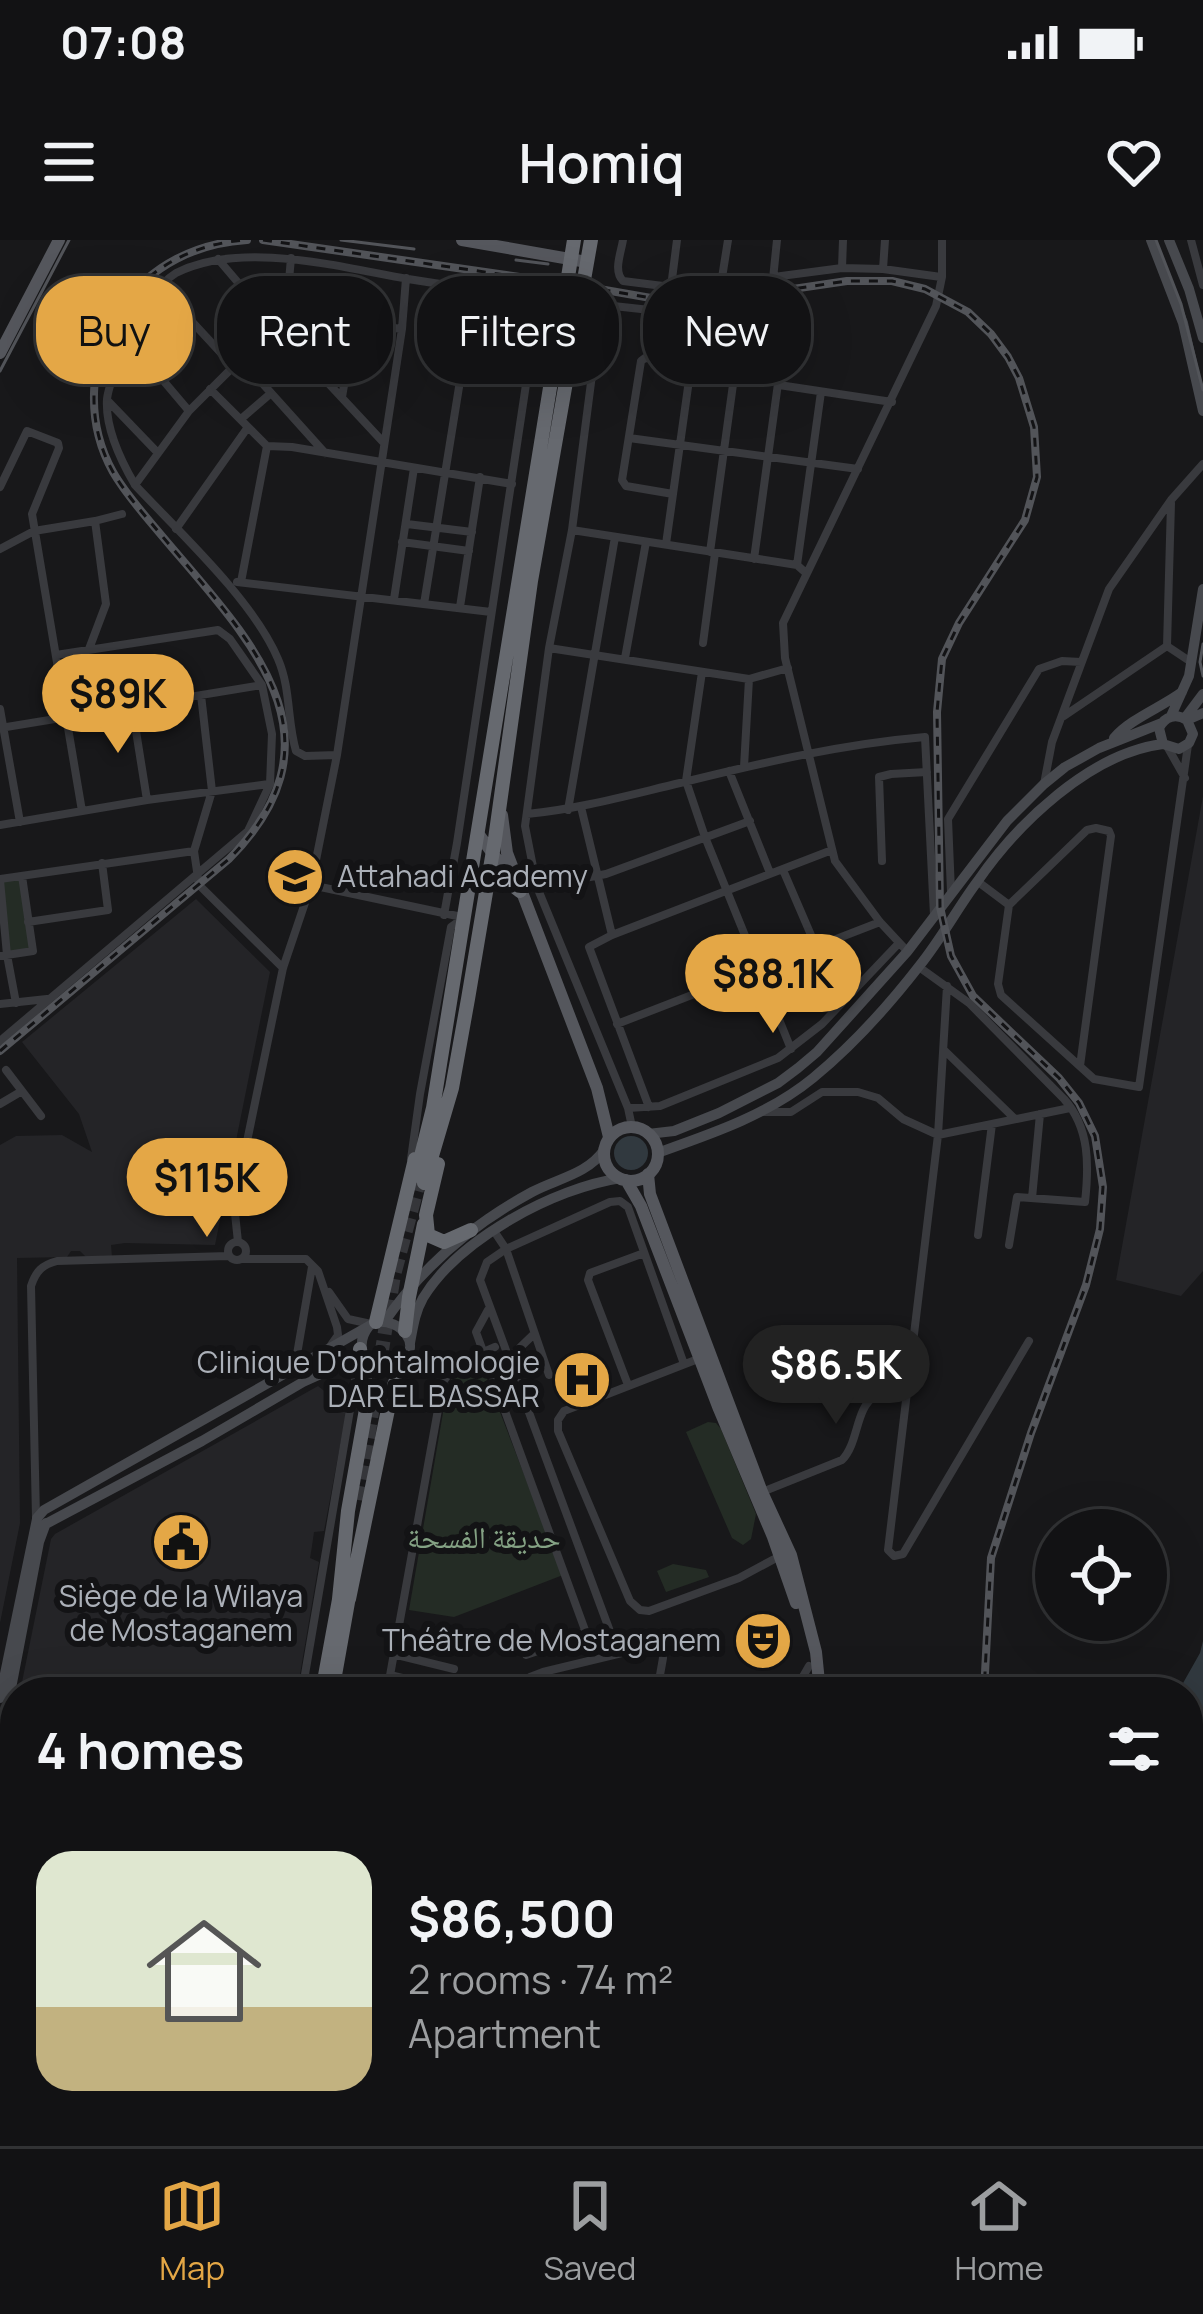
<!DOCTYPE html>
<html lang="en">
<head>
<meta charset="utf-8">
<style>
  :root { --surface:#121214; --page:#1b1b1d; --text:#f1f3f6; --muted:#9c9ea0; --line:#313234; --accent:#e4a746 }
  body { margin:0; font-family:Manrope,"Noto Naskh Arabic",sans-serif; background:var(--page); color:var(--text); height:100vh; display:flex; flex-direction:column; font-size:45px; white-space:nowrap }
  * { box-sizing:border-box; margin:0 }
  p { font-size:39px; color:var(--muted) }
  .icon { flex:none; width:66px; height:66px; fill:none; stroke:currentColor; stroke-width:2; stroke-linecap:round; stroke-linejoin:round }
  .map { position:relative; flex:1; overflow:hidden }
  .side { position:absolute; left:0px; top:1437px; width:1203px; height:471px; display:flex; flex-direction:column; background:var(--surface); border-radius:48px 48px 0 0; box-shadow:0 12px 48px #0002,0 0 0 3px var(--line) }
  .side>* { flex:none }
  .banner { position:absolute; left:36px; top:36px; width:1131px; height:108px; display:flex; gap:24px }
  .buttons { position:absolute; left:1035px; top:1269px; display:grid; gap:24px }
  .buttons a { display:grid; place-items:center; width:132px; height:132px; border-radius:50%; background:var(--surface); box-shadow:0 12px 48px #0002,0 0 0 3px var(--line); font-size:60px }
  .price { position:absolute; translate:-50% -102px; padding:0 27px; border-radius:42px; background:var(--accent); color:#111; font-size:39px; line-height:78px; filter:drop-shadow(0 3px 6px #0008) }
  .price::after { content:''; position:absolute; left:50%; top:72px; width:36px; height:27px; margin-left:-18px; background:inherit; clip-path:polygon(0 0,100% 0,50% 100%) }
  .price.on { background:#222; color:#fff }
  ul { padding:0; list-style:none }
  li { display:flex; align-items:center; gap:36px; height:300px; padding:0 36px }
  li+li { border-top:3px solid var(--line) }
  li span { display:grid; place-items:center; flex:none; width:336px; height:240px; border-radius:36px; color:#555 }
  li>.icon { margin-inline-start:auto }
  span .icon { width:144px; height:144px; fill:#fffc; stroke-width:1 }
  li b { font-size:51px }
  h2 { display:flex; justify-content:space-between; align-items:center; height:144px; padding:0 36px; font-size:51px }
  .pill { padding:0 42px; border-radius:48px; background:var(--surface); box-shadow:0 12px 48px #0002,0 0 0 3px var(--line); font-size:42px; line-height:108px }
  .pill.on { background:var(--accent); color:#111 }
  .status { display:flex; justify-content:space-between; align-items:center; height:84px; padding:0 60px; background:var(--surface); direction:ltr }
  .status svg { height:33px; fill:currentColor }
  header { display:flex; justify-content:space-between; align-items:center; height:156px; padding:0 36px; background:var(--surface); font-size:54px; font-weight:600 }
  .dock { display:flex; justify-content:space-around; align-items:center; height:168px; border-top:3px solid var(--line); background:var(--surface); font-size:33px; color:var(--muted) }
  .dock a { display:grid; justify-items:center; gap:6px }
  .dock .on { color:var(--accent) }
  .map>svg:first-child { display:block }
</style>
</head>
<body>
<div class="status"><b>07:08</b><svg viewBox="0 0 49 12"><path d="M0 12V9h3v3zM5 12V6h3v6zM10 12V3h3v9zM15 12V0h3v12zM26 1h20v11H26zM47 4h2v5h-2z"/></svg></div>
<header><svg class="icon" aria-label="menu" viewBox="0 0 24 24"><path d="M4 6h16M4 12h16M4 18h16"/></svg>Homiq<svg class="icon" aria-label="heart" viewBox="0 0 24 24"><path d="M12 20l-8-8c-3-5 5-10 8-4 3-6 11-1 8 4z"/></svg></header>
<div class="map">
<svg width="1203" height="1906" viewBox="0 0 1203 1906">
  <rect width="100%" height="100%" fill="#18181a"/>
  <path fill="#242427" d="M1203,556V1031L1181,1056L1116,1040Z
    M196,659L270,732L215,1005L125,1003L111,1005L112,1017H86L80,1011H71L67,1017L17,1018L20,1283L0,1383V905L16,896L62,895L92,912L79,874L22,802Z
    M318,1146L347,1169L324,1291L314,1292L312,1306L310,1318L319,1322L297,1452H20L51,1299L55,1294Z
    M1188,1724L1203,1752V1906H1033L1036,1893H1188Z"/>
  <path fill="#242c25" d="M22,636L33,711L7,715L0,639Z
    M479,1118L563,1335L454,1377L409,1370L448,1144L460,1127Z
    M708,1182L716,1183L721,1189L756,1274L751,1299L743,1305L732,1298L686,1192Z
    M673,1324L706,1330L709,1337L666,1352L657,1331Z"/>
  <path fill="#31393f" d="M614 913a17 17 0 1 1 34 0a17 17 0 1 1-34 0Z
    M1203,1401V1752L1188,1724V1452H1178L1200,1413Z"/>
  <g fill="none" stroke-linecap="round" stroke-linejoin="round">
    <path stroke="#35363a" stroke-width="14" stroke-dasharray="14 7" stroke-linecap="butt" d="M358,1260L394,1035L419,942"/>
    <path stroke="#393a3e" stroke-width="8" d="M623,0C621,13 613,31 623,41L671,47L721,44L842,28L883,29L941,37
      M1191,0L1203,45
      M218,19L275,86L384,203
      M842,28L843,0
      M883,29L885,0
      M773,39L777,0
      M721,44L728,0
      M160,47L233,126L246,125L325,213
      M671,47L677,0
      M577,62L786,85L792,64
      M601,65L572,290L549,408L525,586L537,647L628,868L632,887
      M261,71L402,89
      M128,99L189,171
      M779,145L892,162
      M210,149L267,206
      M342,157L355,82
      M108,161L157,212
      M241,179L270,154
      M629,198L858,229
      M135,245L189,171L286,74L291,18
      M0,247L27,191L58,203L59,208L32,274L82,571
      M673,254L626,246L622,240L641,121L645,118L692,123
      M95,281L122,274
      M407,284L472,292
      M176,289L248,187
      M572,290L797,325L806,333
      M402,302L469,311
      M666,304L698,76
      M0,309L34,291L95,281L106,364L89,409
      M710,312L742,79
      M754,319L786,85
      M797,325L821,152
      M237,342L491,372
      M241,342L267,206L292,207L512,244
      M394,359L414,228
      M424,364L475,48
      M460,367L480,237
      M703,403L715,313
      M1167,406L1171,263
      M1167,406L1191,422
      M549,408L749,439L788,428
      M625,418L646,302
      M702,432L686,541L705,597L791,809
      M132,466L147,560
      M0,469L20,582
      M1064,476L1167,406
      M0,488L262,445
      M1168,508L1185,538
      M337,515L305,516L296,511C287,481 291,449 278,419C253,360 180,293 135,245C121,221 105,188 107,159C109,142 119,123 125,107C135,81 151,49 176,33C241,0 339,27 408,39C459,47 511,55 562,61
      M744,527L749,439
      M729,531L770,633
      M1044,544L1052,502L1109,349L1171,260L1203,224
      M581,567L612,695
      M568,570L615,297
      M527,574C579,569 629,555 680,543C761,523 842,504 925,497L934,675
      M0,585L147,560L269,544
      M194,611L212,551L201,455
      M882,621L879,537L891,534L927,532
      M783,630L817,709
      M0,639L194,611L199,645L283,728
      M0,640L7,715L16,763
      M977,641L1009,665
      M311,645L462,677
      M537,647L606,634L750,581
      M951,652L948,579L1039,429L1062,421L1081,422
      M444,675L457,603L539,58
      M28,682L108,670L102,623
      M907,711L880,682L835,621L785,418L783,383L936,66L942,37V0
      M0,716L33,711L22,636
      M919,727L969,763L1064,859C1090,888 1089,926 1085,962L1017,957L1009,1005
      M947,746L938,895L888,1310L894,1316L903,1314L1029,1101
      M0,764L47,759
      M617,784L880,682
      M0,801L248,591L270,544L272,494L262,445L230,399L218,390L56,415
      M944,810L1014,878
      M1080,826L1111,596L1109,591L1096,588L1087,590L1009,665L998,744L1001,755L1094,839L1139,847L1188,505
      M6,830L41,876
      M0,864L22,851
      M649,867L589,707L612,695L832,610
      M628,868L660,866L778,818L822,784L899,703
      M764,872H791L822,852H858L878,858L903,879L938,895L1070,868
      M411,919L420,854L451,687L462,679
      M1032,958L1040,874
      M494,991L506,1009L487,1022L480,1040L618,1413
      M978,995L992,884
      M228 1011a9 9 0 1 1 18 0a9 9 0 1 1-18 0Z
      M238,1002L234,964L283,728L311,645L337,515L402,89L406,38
      M242,1019H306L318,1031L337,1087L338,1095L331,1105
      M329,1052L348,1079L371,1084
      M488,1070L476,1092L585,1390L577,1398L526,1415
      M508,1119L534,1094
      M698,1119L564,1171L558,1180V1191L630,1361L640,1370L649,1371L739,1338L780,1316
      M295,1126L312,1027
      M549,1135L506,1009L610,962L620,961L628,967L684,1124
      M628,1145L588,1040L590,1033L644,1013
      M762,1252L842,1220C859,1203 855,1168 875,1156C883,1151 896,1149 906,1147
      M36,1278L31,1046C36,1031 42,1025 57,1021L228,1016
      M393,1414L454,1429
      M390,1435L443,1448
      M658,1448L679,1452
      M302,1452L358,1123
      M387,1452L443,1142L456,1124L495,1107
      M517,1452L530,1437L543,1432L655,1405L662,1411L663,1418L657,1452
      M794,1452L809,1426
      M0,1594L15,1599
      M0,1719L15,1724
      M0,1813L15,1817
      M0,1891L52,1906
      M608,1893L615,1906
      M669,1893L677,1906
      M711,1893L718,1906
      M9,1906L15,1886
      M403,1906L405,1893
      M587,1906L589,1893"/>
    <path stroke="#47494e" stroke-width="10" d="M1151,0L1183,83L1203,171
      M1169,0L1189,49L1203,98
      M1171,476L1189,436L1203,349
      M1185,478L1203,454
      M1187,480L1193,494L1189,503L1179,509L1163,504L1159,488C1165,476 1176,473 1187,480L1203,473
      M1114,498C1130,479 1162,467 1182,452
      M648,894L674,891L719,873L778,843L798,828L817,812L907,712L1007,581L1044,544L1065,527L1099,508L1162,483
      M657,913C711,894 768,875 813,838C852,806 889,765 920,725C941,699 957,669 977,642C1017,584 1090,513 1163,504
      M385,1081C423,1026 473,984 532,952C556,939 588,934 604,910
      M410,1103C413,1087 415,1072 423,1058C459,999 554,948 621,938
      M37,1278L44,1270L376,1082C401,1079 423,1104 401,1123C376,1145 348,1112 369,1086
      M42,1286L202,1201L303,1142L334,1128L368,1123
      M0,1458L37,1279
      M3,1490L39,1302L46,1283
      M257,1906L260,1893"/>
    <path stroke="#55575d" stroke-width="12" d="M462,0L587,22
      M0,113L59,0
      M502,575L507,613L597,848L609,897
      M477,592L512,640
      M604 914a27 27 0 1 1 54 0a27 27 0 1 1-54 0Z
      M648,934L650,954L762,1252L791,1315L816,1412L820,1452
      M626,940L641,966L719,1169L773,1297L796,1363
      M799,1906L801,1893
      M808,1906L810,1893"/>
    <path stroke="#66696f" stroke-width="14" d="M487,645L494,636H501L520,651
      M438,924L426,975L428,995L444,1002L471,990
      M419,936L421,916L433,868L446,787L574,0
      M424,943L452,848L468,759L495,599L531,341L591,0
      M376,1082L415,919
      M405,1091L409,1057L424,984
      M339,1359L348,1271L368,1158L360,1109
      M349,1359L392,1150L404,1121
      M322,1452L340,1354
      M332,1452L350,1351"/>
    <path stroke="#525459" stroke-width="3" d="M341,0L414,9
      M1156,0L1181,64L1203,150
      M516,20L548,24
      M0,131L69,0
      M1203,404L1200,422L1203,436"/>
    <defs>
      <path id="rail" d="M263,0L582,46L674,62L718,60L847,41H892L925,49L968,72L991,94L1008,117L1019,138L1034,187L1037,237L1025,280L959,383L942,419L937,472L940,667L951,716L973,756L1059,838L1079,863L1095,896L1103,947L1100,989L1086,1045L1031,1193L991,1318L984,1452
        M0,811L229,619C354,493 242,392 157,290C142,272 125,253 113,232C84,180 89,115 122,67C151,25 197,3 247,0
        M1188,1868L1203,1865
        M1006,1906L1009,1893
        M1100,1906L1118,1893"/>
    </defs>
    <use href="#rail" stroke="#525459" stroke-width="8"/>
    <use href="#rail" stroke="#131315" stroke-width="3" stroke-dasharray="9" stroke-linecap="butt"/>
  </g>
  <defs>
    <symbol id="university-disc" viewBox="-11 -11 22 22"><circle r="9.5" fill="#e4a746" stroke="#131315"/><path d="M0-5L7-2L0 1L-7-2ZM-4 1L0 2.5L4 1V4Q0 6-4 4Z" fill="#111"/></symbol>
    <symbol id="hospital-disc" viewBox="-11 -11 22 22"><circle r="9.5" fill="#e4a746" stroke="#131315"/><path d="M-5-5h3v3.5h4V-5h3V5h-3V1.5h-4V5h-3Z" fill="#111"/></symbol>
    <symbol id="civic-disc" viewBox="-11 -11 22 22"><circle r="9.5" fill="#e4a746" stroke="#131315"/><path d="M-.6-6.5H3V-4.5H.6V-3L4-1V1h2V6H-6V1h2V-1L-.6-3ZM-1.2 2.5V6h2.4V2.5Z" fill="#111"/></symbol>
    <symbol id="theatre-disc" viewBox="-11 -11 22 22"><circle r="9.5" fill="#e4a746" stroke="#131315"/><path d="M-5-5.5Q0-4 5-5.5V0Q5 5 0 6Q-5 5-5 0ZM-3.3-2.5H-1v1.5H-3.3ZM1-2.5H3.3v1.5H1ZM-2.8 1Q0 5.5 2.8 1Z" fill="#111"/></symbol>
  </defs>
  <g fill-rule="evenodd">
    <use href="#university-disc" x="262" y="604" width="66" height="66"/>
    <use href="#hospital-disc" x="549" y="1107" width="66" height="66"/>
    <use href="#civic-disc" x="148" y="1269" width="66" height="66"/>
    <use href="#theatre-disc" x="730" y="1368" width="66" height="66"/>
  </g>
  <g text-anchor="middle" stroke-width="12" stroke-linejoin="round" paint-order="stroke">
    <g font-size="30" fill="#abb0b8" stroke="#131315" text-anchor="end">
      <text x="337" y="647" text-anchor="start">Attahadi Academy</text>
      <text x="540" y="1133">Clinique D'ophtalmologie<tspan x="540" dy="34">DAR EL BASSAR</tspan></text>
      <text x="181" y="1367" text-anchor="middle">Siège de la Wilaya<tspan x="181" dy="34">de Mostaganem</tspan></text>
      <text x="721" y="1411">Théâtre de Mostaganem</text>
    </g>
    <g font-size="30" fill="#84a284" stroke="#131315">
      <text x="484" y="1308">حديقة الفسحة</text>
    </g>
  </g>
</svg>
<div class="buttons">
<a><svg class="icon" aria-label="locate" viewBox="0 0 24 24"><circle cx="12" cy="12" r="6"/><path d="M12 2v4M12 18v4M2 12h4M18 12h4"/></svg></a>
</div>
<b class="price" style="left:118px;top:516px">$89K</b>
<b class="price" style="left:773px;top:796px">$88.1K</b>
<b class="price" style="left:207px;top:1000px">$115K</b>
<b class="price on" style="left:836px;top:1187px">$86.5K</b>
<div class="banner">
<a class="pill on">Buy</a>
<a class="pill">Rent</a>
<a class="pill">Filters</a>
<a class="pill">New</a>
</div>
<section class="side">
<h2>4 homes<svg class="icon" aria-label="filters" viewBox="0 0 24 24"><path d="M4 7h16M4 17h16"/><circle cx="9" cy="7" r="2"/><circle cx="15" cy="17" r="2"/></svg></h2>
<ul>
<li><span style="background:linear-gradient(#dfe7d0 65%,#c2b280 0)"><svg class="icon" aria-label="home" viewBox="0 0 24 24"><path d="M3 11l9-7 9 7M6 9v11h12V9"/></svg></span><div><b>$86,500</b><p>2 rooms · 74 m²</p><p>Apartment</p></div></li>
</ul>
</section>
</div>
<nav class="dock">
<a class="on"><svg class="icon" aria-label="map" viewBox="0 0 24 24"><path d="M3 6l6-2 6 2 6-2v14l-6 2-6-2-6 2zM9 4v14M15 6v14"/></svg>Map</a>
<a><svg class="icon" aria-label="saved" viewBox="0 0 24 24"><path d="M7 4h10v16l-5-4-5 4z"/></svg>Saved</a>
<a><svg class="icon" aria-label="home" viewBox="0 0 24 24"><path d="M3 11l9-7 9 7M6 9v11h12V9"/></svg>Home</a>
</nav>
</body>
</html>
